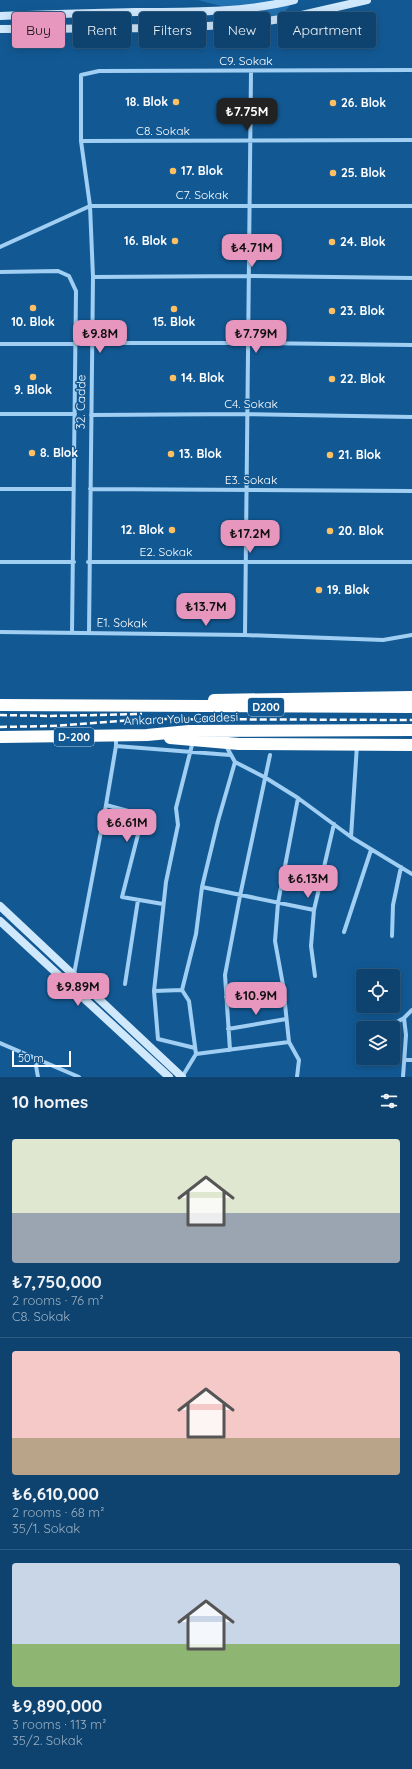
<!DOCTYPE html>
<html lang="en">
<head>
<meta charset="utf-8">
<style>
  :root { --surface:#0e436f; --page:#174a74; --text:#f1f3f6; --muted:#9bb0c3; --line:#2e5c82; --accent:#e797bd }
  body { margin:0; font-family:Quicksand,sans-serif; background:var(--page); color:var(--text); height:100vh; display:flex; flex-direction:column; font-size:15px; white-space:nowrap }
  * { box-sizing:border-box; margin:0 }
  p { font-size:13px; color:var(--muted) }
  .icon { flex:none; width:22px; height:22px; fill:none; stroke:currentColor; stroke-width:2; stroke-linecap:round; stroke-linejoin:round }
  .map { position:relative; height:1077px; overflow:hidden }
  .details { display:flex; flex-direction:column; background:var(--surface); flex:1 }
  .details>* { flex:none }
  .hud { position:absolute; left:12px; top:12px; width:388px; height:36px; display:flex; gap:8px }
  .buttons { position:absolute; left:356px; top:969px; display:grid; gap:8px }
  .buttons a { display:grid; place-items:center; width:44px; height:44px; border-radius:4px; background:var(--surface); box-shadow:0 2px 10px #0003,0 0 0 1px var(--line); font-size:20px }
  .scale { position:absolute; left:12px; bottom:10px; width:59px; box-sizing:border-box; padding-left:4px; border:2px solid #fff; border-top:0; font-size:11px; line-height:14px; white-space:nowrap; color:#fff; -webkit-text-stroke:3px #125994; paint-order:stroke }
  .price { position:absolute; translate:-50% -34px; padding:0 9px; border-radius:8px; background:var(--accent); color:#111; font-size:13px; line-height:26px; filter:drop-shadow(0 1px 2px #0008) }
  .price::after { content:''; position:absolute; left:50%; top:24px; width:12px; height:9px; margin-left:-6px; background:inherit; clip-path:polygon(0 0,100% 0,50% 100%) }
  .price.on { background:#222; color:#fff }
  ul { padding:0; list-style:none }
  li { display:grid; align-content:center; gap:8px; height:212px; padding:0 12px }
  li+li { border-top:1px solid var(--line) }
  li span { display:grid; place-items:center; height:124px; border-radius:4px; color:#555 }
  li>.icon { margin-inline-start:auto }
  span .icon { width:72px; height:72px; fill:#fffc; stroke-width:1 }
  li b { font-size:17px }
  h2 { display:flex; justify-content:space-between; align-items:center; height:48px; padding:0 12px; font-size:17px }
  .tag { padding:0 14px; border-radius:4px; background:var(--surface); box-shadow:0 2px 10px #0003,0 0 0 1px var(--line); font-size:14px; line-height:36px }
  .tag.on { background:var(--accent); color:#111 }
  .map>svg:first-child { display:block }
</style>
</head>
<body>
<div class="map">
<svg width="412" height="1077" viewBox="0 0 412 1077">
  <rect width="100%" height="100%" fill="#125994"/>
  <path fill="#2172b1" d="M198,0H294L278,21Z"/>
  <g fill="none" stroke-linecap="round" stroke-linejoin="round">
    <path stroke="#a1cff3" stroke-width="4" d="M81,141L412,140
      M0,247L90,206H412
      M0,272L58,271L69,276L76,291L72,632
      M93,277L249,276L412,278
      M92,343H248L412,345
      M0,344H75
      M0,414H75
      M91,415L247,414L412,417
      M0,489H74
      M90,489L412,491
      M0,562H74
      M88,562H412
      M0,632L245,635L383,640L412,635
      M89,633L93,277L90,206L81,141V75L99,71L412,70
      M245,635L251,72
      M225,744L235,762L266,778L298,798L351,837L412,874
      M116,746L230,755
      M106,805L143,815L122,897L163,904
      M351,837L357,745
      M202,887L314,910
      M344,932L371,850
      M392,936L393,905L401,867
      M74,974L106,805L116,746V736
      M315,976L311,946L314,910L334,824
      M125,984L138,900
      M182,990L154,991L166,882L178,825L176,808L193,741
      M154,991L158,1039L195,1048
      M226,997L283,985
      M386,1028L404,1018L412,1010
      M228,1029L286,1019
      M0,1043L79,1077
      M230,1050L225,975L240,896L270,755
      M196,1054L189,1001L182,990L196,934L202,887L218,821L235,762
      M38,1059L36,1066L38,1077
      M405,1060H412
      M182,1077L196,1054L289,1042
      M297,1077L299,1060L289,1042L283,985L275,941L278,903L298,798
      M403,1077L406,1035L404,1018"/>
    <path stroke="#d0e8fc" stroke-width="8" d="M0,16C46,14 91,13 137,12C189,12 243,13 294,0
      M0,29L176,28L255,23L293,17L367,0
      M0,906L182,1077
      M0,921L169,1077"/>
    <path stroke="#fff" stroke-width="12" d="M214,700L412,697
      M0,705L412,707
      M0,737L147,735L189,731L412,730
      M170,738L239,744L412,745"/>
    <path stroke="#fff" stroke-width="2.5" stroke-dasharray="7 3" stroke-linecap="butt" d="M0,715L51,716L142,714
      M0,727L52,726L148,719L412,720"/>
  </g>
  <g fill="#ffc062" stroke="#125994" stroke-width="1.5">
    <circle cx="176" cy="102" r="4"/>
    <circle cx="333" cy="103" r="4"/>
    <circle cx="173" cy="171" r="4"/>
    <circle cx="333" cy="173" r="4"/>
    <circle cx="175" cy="241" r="4"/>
    <circle cx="332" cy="242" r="4"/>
    <circle cx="33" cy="308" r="4"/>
    <circle cx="174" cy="309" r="4"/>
    <circle cx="332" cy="311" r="4"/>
    <circle cx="33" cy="377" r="4"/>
    <circle cx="173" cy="378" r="4"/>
    <circle cx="332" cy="379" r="4"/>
    <circle cx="32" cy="453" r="4"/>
    <circle cx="171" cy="454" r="4"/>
    <circle cx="330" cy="455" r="4"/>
    <circle cx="172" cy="530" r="4"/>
    <circle cx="330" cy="531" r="4"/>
    <circle cx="319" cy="590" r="4"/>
  </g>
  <g text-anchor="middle" stroke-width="3" stroke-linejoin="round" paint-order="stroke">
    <g fill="#125994" stroke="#b8cddf" stroke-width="1">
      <rect x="248" y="698" width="36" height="18" rx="3"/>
      <rect x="54" y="728" width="40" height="18" rx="3"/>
    </g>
    <g font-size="11" font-weight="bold" fill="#fff">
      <text x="266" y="711">D200</text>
      <text x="74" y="741">D-200</text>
    </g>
    <g font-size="12" fill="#fff" stroke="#125994">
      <text x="246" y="65">C9. Sokak</text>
      <text x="163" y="135">C8. Sokak</text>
      <text x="202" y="199">C7. Sokak</text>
      <text transform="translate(81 402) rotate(-89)" y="4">32. Cadde</text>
      <text x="251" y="408">C4. Sokak</text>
      <text x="251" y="484">E3. Sokak</text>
      <text x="166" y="556">E2. Sokak</text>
      <text transform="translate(122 623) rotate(1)" y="4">E1. Sokak</text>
      <text transform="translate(181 719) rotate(-2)" y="4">Ankara Yolu Caddesi</text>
    </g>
    <g font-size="12" font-weight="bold" fill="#fff" stroke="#125994" text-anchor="start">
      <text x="168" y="106" text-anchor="end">18. Blok</text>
      <text x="341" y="107">26. Blok</text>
      <text x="181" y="175">17. Blok</text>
      <text x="341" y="177">25. Blok</text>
      <text x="167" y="245" text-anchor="end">16. Blok</text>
      <text x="340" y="246">24. Blok</text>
      <text x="340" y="315">23. Blok</text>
      <text x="33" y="326" text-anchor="middle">10. Blok</text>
      <text x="174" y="326" text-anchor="middle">15. Blok</text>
      <text x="181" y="382">14. Blok</text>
      <text x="340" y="383">22. Blok</text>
      <text x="33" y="394" text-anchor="middle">9. Blok</text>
      <text x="40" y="457">8. Blok</text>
      <text x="179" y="458">13. Blok</text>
      <text x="338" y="459">21. Blok</text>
      <text x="164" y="534" text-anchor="end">12. Blok</text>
      <text x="338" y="535">20. Blok</text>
      <text x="327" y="594">19. Blok</text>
    </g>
  </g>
</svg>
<div class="buttons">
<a><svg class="icon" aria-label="locate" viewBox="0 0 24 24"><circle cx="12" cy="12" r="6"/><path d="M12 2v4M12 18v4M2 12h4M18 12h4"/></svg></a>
<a><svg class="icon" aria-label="layers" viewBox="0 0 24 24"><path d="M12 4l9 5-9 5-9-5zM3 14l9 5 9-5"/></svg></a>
</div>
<div class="scale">50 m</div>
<b class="price on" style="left:247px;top:132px">₺7.75M</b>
<b class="price" style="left:252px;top:268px">₺4.71M</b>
<b class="price" style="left:100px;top:354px">₺9.8M</b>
<b class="price" style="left:256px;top:354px">₺7.79M</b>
<b class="price" style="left:250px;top:554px">₺17.2M</b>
<b class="price" style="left:206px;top:627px">₺13.7M</b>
<b class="price" style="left:127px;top:843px">₺6.61M</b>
<b class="price" style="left:308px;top:899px">₺6.13M</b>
<b class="price" style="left:78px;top:1007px">₺9.89M</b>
<b class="price" style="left:256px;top:1016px">₺10.9M</b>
<div class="hud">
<a class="tag on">Buy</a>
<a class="tag">Rent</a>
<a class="tag">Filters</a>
<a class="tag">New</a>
<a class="tag">Apartment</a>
</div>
</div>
<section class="details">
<h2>10 homes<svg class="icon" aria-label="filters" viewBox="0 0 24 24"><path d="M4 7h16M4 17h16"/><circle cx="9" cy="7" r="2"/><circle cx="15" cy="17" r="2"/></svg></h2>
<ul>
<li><span style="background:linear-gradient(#dfe7d0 60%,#9aa5b1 0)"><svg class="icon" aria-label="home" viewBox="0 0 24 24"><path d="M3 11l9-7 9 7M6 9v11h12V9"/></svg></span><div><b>₺7,750,000</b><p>2 rooms · 76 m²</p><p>C8. Sokak</p></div></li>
<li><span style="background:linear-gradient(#f6c9c9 70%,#b9a48a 0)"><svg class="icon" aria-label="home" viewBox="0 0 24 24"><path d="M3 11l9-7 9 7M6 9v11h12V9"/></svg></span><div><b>₺6,610,000</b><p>2 rooms · 68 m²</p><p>35/1. Sokak</p></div></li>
<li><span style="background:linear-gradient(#c9d6e8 65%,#8fb573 0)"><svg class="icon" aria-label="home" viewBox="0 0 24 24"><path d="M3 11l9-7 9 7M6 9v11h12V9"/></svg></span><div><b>₺9,890,000</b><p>3 rooms · 113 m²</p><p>35/2. Sokak</p></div></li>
</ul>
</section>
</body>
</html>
